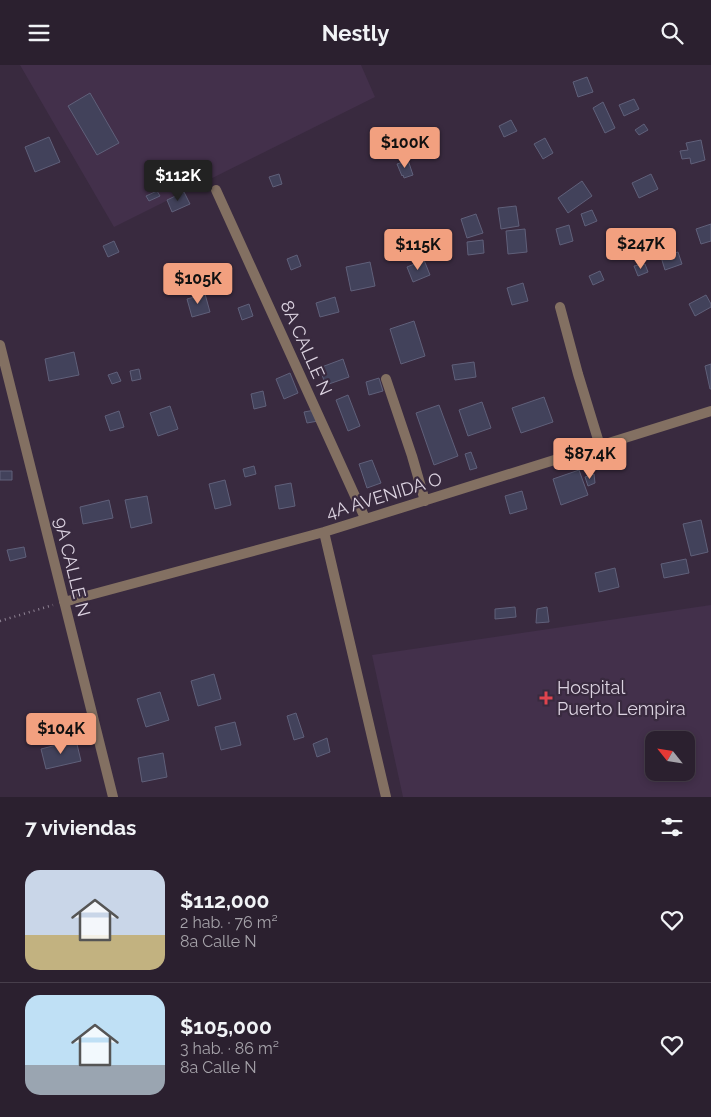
<!DOCTYPE html>
<html lang="es">
<head>
<meta charset="utf-8">
<style>
  :root { --surface:#2b202f; --page:#372d3b; --text:#f1f3f6; --muted:#a6a3aa; --line:#473e4b; --accent:#f2a07f }
  body { margin:0; font-family:Raleway,sans-serif; background:var(--page); color:var(--text); height:100vh; display:flex; flex-direction:column; font-size:19px; white-space:nowrap }
  * { box-sizing:border-box; margin:0 }
  p { font-size:16px; color:var(--muted) }
  .icon { flex:none; width:28px; height:28px; fill:none; stroke:currentColor; stroke-width:2; stroke-linecap:round; stroke-linejoin:round }
  .map { position:relative; height:732px; overflow:hidden }
  .panel { display:flex; flex-direction:column; background:var(--surface); flex:1 }
  .panel>* { flex:none }
  .needle { width:32px; rotate:300deg }
  .buttons { position:absolute; left:645px; top:666px; display:grid; gap:10px }
  .buttons a { display:grid; place-items:center; width:50px; height:50px; border-radius:10px; background:var(--surface); box-shadow:0 2px 8px #0003,0 0 0 1px var(--line); font-size:25px }
  .price { position:absolute; translate:-50% -42px; padding:0 11px; border-radius:5px; background:var(--accent); color:#111; font-size:16px; line-height:32px; filter:drop-shadow(0 1px 2px #0008) }
  .price::after { content:''; position:absolute; left:50%; top:30px; width:15px; height:11px; margin-left:-8px; background:inherit; clip-path:polygon(0 0,100% 0,50% 100%) }
  .price.current { background:#222; color:#fff }
  ul { padding:0; list-style:none }
  li { display:flex; align-items:center; gap:15px; height:125px; padding:0 25px }
  li+li { border-top:1px solid var(--line) }
  li span { display:grid; place-items:center; flex:none; width:140px; height:100px; border-radius:15px; color:#555 }
  li>.icon { margin-inline-start:auto }
  span .icon { width:60px; height:60px; fill:#fffc; stroke-width:1 }
  li b { font-size:21px }
  h2 { display:flex; justify-content:space-between; align-items:center; height:60px; padding:0 25px; font-size:21px }
  header { display:flex; justify-content:space-between; align-items:center; height:65px; padding:0 25px; background:var(--surface); font-size:22px; font-weight:700 }
  .map>svg:first-child { display:block }
</style>
</head>
<body>
<header><svg class="icon" aria-label="menu" viewBox="0 0 24 24"><path d="M4 6h16M4 12h16M4 18h16"/></svg>Nestly<svg class="icon" aria-label="search" viewBox="0 0 24 24"><circle cx="10" cy="10" r="6"/><path d="M15 15l6 6"/></svg></header>
<div class="map">
<svg width="711" height="732" viewBox="0 0 711 732">
  <rect width="100%" height="100%" fill="#392a3f"/>
  <path fill="#43304b" fill-rule="evenodd" d="M20,0H361L375,32L114,162Z
    M711,540V732H403L372,590ZM654,675H686V708H654Z"/>
  <path fill="#42425b" stroke="#60607a" d="M587,12L593,27L578,32L573,17Z
    M90,28L119,78L97,90L68,41Z
    M634,34L639,44L624,51L619,40Z
    M603,37L615,63L605,68L593,43Z
    M511,55L517,66L504,72L499,61Z
    M644,59L648,65L639,70L635,65Z
    M49,72L60,97L35,107L25,82Z
    M545,73L553,88L543,94L534,79Z
    M701,75L705,95L691,99L690,93L682,94L680,86L688,85L686,78Z
    M408,95L413,110L404,113L403,110L402,111L397,99Z
    M279,109L282,119L273,122L269,112Z
    M651,109L658,124L639,133L632,118Z
    M582,116L592,131L568,148L558,133Z
    M157,126L160,131L149,136L146,131Z
    M184,127L190,139L172,147L167,135Z
    M516,141L519,161L501,164L498,143Z
    M592,145L597,156L585,161L581,149Z
    M476,149L483,168L467,173L461,154Z
    M711,159V176L701,179L696,164Z
    M569,160L573,176L560,180L556,164Z
    M525,164L527,187L508,189L506,166Z
    M483,175L484,188L468,190L467,177Z
    M114,176L119,187L108,192L103,181Z
    M678,187L682,199L665,205L661,192Z
    M297,190L301,201L291,205L287,194Z
    M424,195L430,210L413,217L407,202Z
    M370,197L375,221L351,226L346,202Z
    M645,199L648,207L638,211L634,201Z
    M178,201L182,215L172,218L167,204Z
    M600,206L604,215L593,220L589,211Z
    M523,218L528,236L512,240L507,223Z
    M205,229L210,247L192,252L187,234Z
    M706,230L711,239V242L695,251L689,239Z
    M335,232L339,247L320,252L316,238Z
    M249,239L253,251L242,255L238,243Z
    M414,256L425,291L401,299L390,264Z
    M74,287L79,310L49,316L45,294Z
    M343,294L349,312L326,320L319,303Z
    M474,297L476,312L455,315L452,300Z
    M711,299V324H710L705,301Z
    M139,304L141,314L132,316L130,306Z
    M117,307L121,316L112,319L108,310Z
    M290,308L298,328L284,334L276,314Z
    M379,313L383,326L369,330L366,317Z
    M263,326L266,341L254,344L251,329Z
    M348,330L360,361L348,366L336,335Z
    M544,332L553,357L521,368L512,343Z
    M482,337L491,363L468,371L459,345Z
    M439,340L458,391L434,400L416,348Z
    M170,341L178,364L158,371L150,348Z
    M315,345L318,356L307,358L304,347Z
    M119,346L124,362L110,366L105,351Z
    M471,387L477,403L470,405L465,389Z
    M372,395L381,418L367,423L359,399Z
    M254,401L256,409L245,412L243,404Z
    M579,405L588,430L561,440L553,414Z
    M0,406H12V415H0Z
    M594,409L595,418L588,421L585,412Z
    M225,415L231,440L215,444L209,419Z
    M291,418L295,441L279,444L275,421Z
    M522,426L527,444L510,449L505,431Z
    M147,431L152,458L131,463L125,435Z
    M109,435L113,453L83,459L80,442Z
    M701,455L708,487L691,491L683,459Z
    M24,482L26,492L10,496L7,485Z
    M686,494L689,508L664,513L661,499Z
    M615,503L619,522L599,527L595,508Z
    M515,542L516,552L495,554V544Z
    M547,542L549,557L536,558L537,544Z
    M214,609L221,634L198,641L191,616Z
    M160,627L169,655L146,662L137,634Z
    M296,648L304,672L294,675L287,651Z
    M235,657L241,680L221,685L215,662Z
    M327,673L330,687L317,692L313,679Z
    M76,675L81,696L46,704L41,684Z
    M163,688L167,712L142,717L138,693Z"/>
  <g fill="none" stroke-linecap="round" stroke-linejoin="round">
    <path stroke="#908495" stroke-width="2.5" stroke-dasharray="1 4" stroke-linecap="butt" d="M0,556L53,540"/>
    <path stroke="#837062" stroke-width="10" d="M216,125L365,453
      M560,242L578,309L600,381
      M0,280L113,732
      M386,314L412,391L425,436
      M324,467L386,732
      M64,537L324,467L711,346"/>
  </g>
  <path fill="#e0444e" stroke="#392a3f" stroke-width="2" d="M543.5 625.5h5v5h5v5h-5v5h-5v-5h-5v-5h5z"/>
  <g text-anchor="middle" stroke-width="4.5" stroke-linejoin="round" paint-order="stroke">
    <g font-size="18" fill="#dcd3e1" stroke="#392a3f">
      <text transform="translate(306 283) rotate(66)" y="6">8A CALLE N</text>
      <text transform="translate(384 431) rotate(-17)" y="6">4A AVENIDA O</text>
      <text transform="translate(72 502) rotate(76)" y="6">9A CALLE N</text>
    </g>
    <g font-size="18" fill="#dcd3e1" stroke="#392a3f" text-anchor="start">
      <text x="557" y="629">Hospital<tspan x="557" dy="21">Puerto Lempira</tspan></text>
    </g>
  </g>
</svg>
<div class="buttons">
<a><svg class="needle" viewBox="-14 -14 28 28"><path d="M0-13l5 13h-10z" fill="#e53935"/><path d="M0 13l5-13h-10z" fill="#a6a3aa"/></svg></a>
</div>
<b class="price" style="left:405px;top:104px">$100K</b>
<b class="price current" style="left:178px;top:137px">$112K</b>
<b class="price" style="left:641px;top:205px">$247K</b>
<b class="price" style="left:418px;top:206px">$115K</b>
<b class="price" style="left:198px;top:240px">$105K</b>
<b class="price" style="left:590px;top:415px">$87.4K</b>
<b class="price" style="left:61px;top:690px">$104K</b>
</div>
<section class="panel">
<h2>7 viviendas<svg class="icon" aria-label="filters" viewBox="0 0 24 24"><path d="M4 7h16M4 17h16"/><circle cx="9" cy="7" r="2"/><circle cx="15" cy="17" r="2"/></svg></h2>
<ul>
<li><span style="background:linear-gradient(#c9d6e8 65%,#c2b280 0)"><svg class="icon" aria-label="home" viewBox="0 0 24 24"><path d="M3 11l9-7 9 7M6 9v11h12V9"/></svg></span><div><b>$112,000</b><p>2 hab. · 76 m²</p><p>8a Calle N</p></div><svg class="icon" aria-label="heart" viewBox="0 0 24 24"><path d="M12 20l-8-8c-3-5 5-10 8-4 3-6 11-1 8 4z"/></svg></li>
<li><span style="background:linear-gradient(#bfe0f5 70%,#9aa5b1 0)"><svg class="icon" aria-label="home" viewBox="0 0 24 24"><path d="M3 11l9-7 9 7M6 9v11h12V9"/></svg></span><div><b>$105,000</b><p>3 hab. · 86 m²</p><p>8a Calle N</p></div><svg class="icon" aria-label="heart" viewBox="0 0 24 24"><path d="M12 20l-8-8c-3-5 5-10 8-4 3-6 11-1 8 4z"/></svg></li>
</ul>
</section>
</body>
</html>
